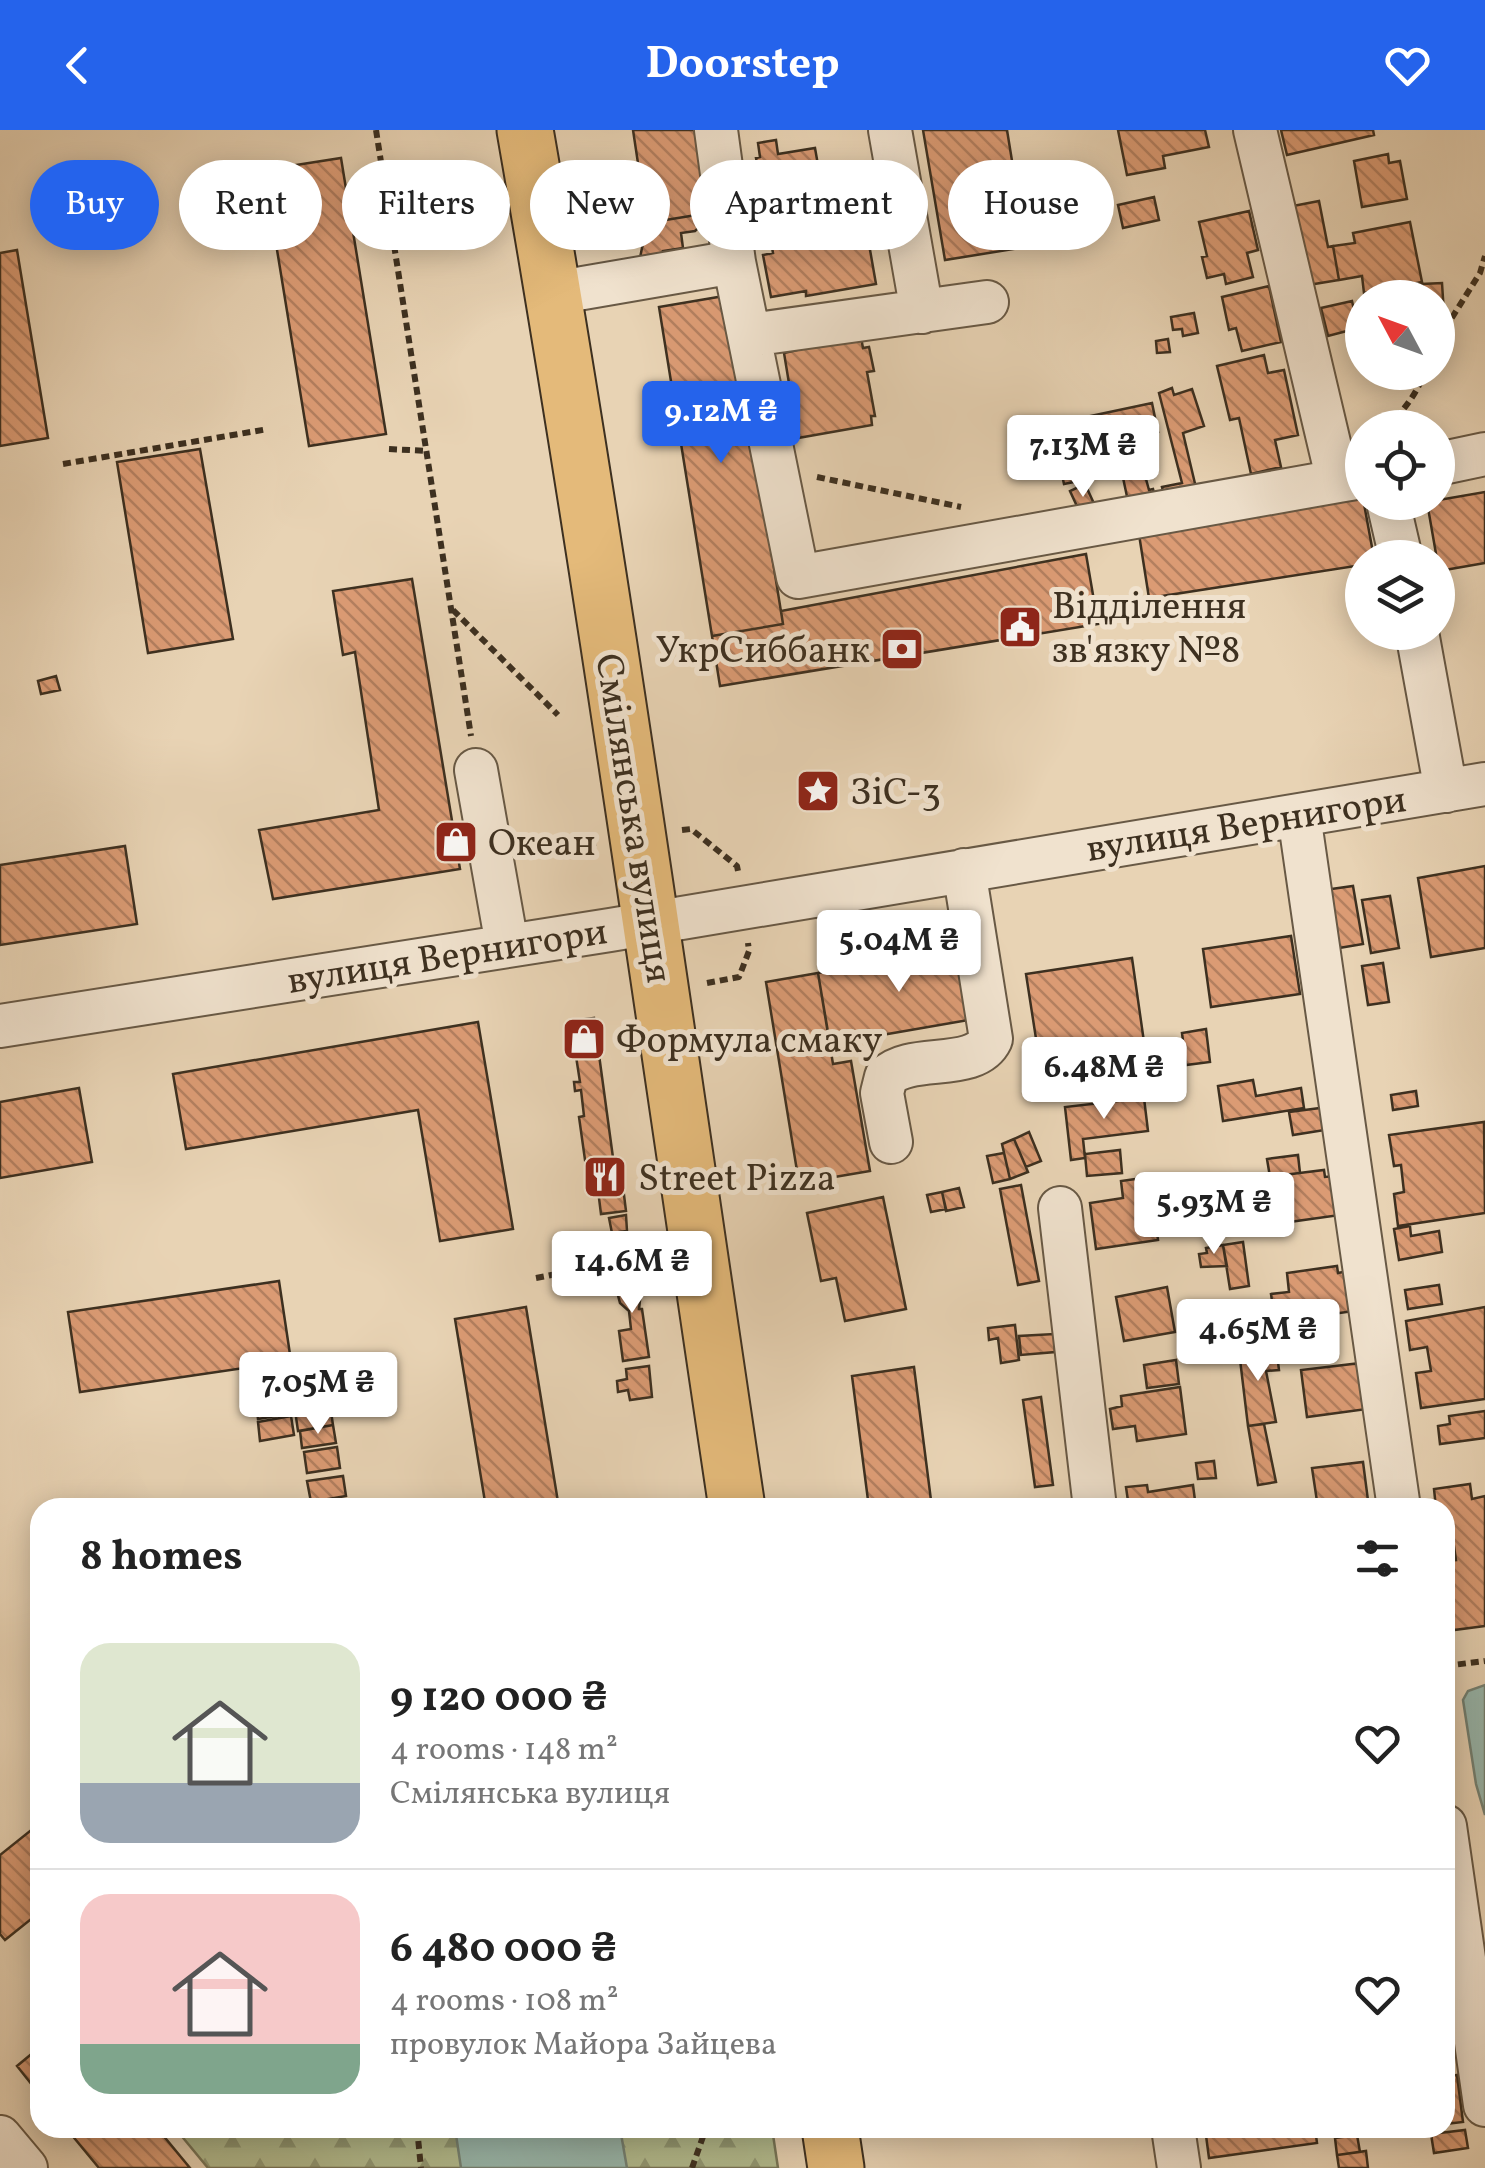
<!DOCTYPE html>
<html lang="en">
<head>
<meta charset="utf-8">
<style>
  :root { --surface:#fff; --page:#f2f2f2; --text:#222; --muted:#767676; --line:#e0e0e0; --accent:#2563eb }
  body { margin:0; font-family:Vollkorn,serif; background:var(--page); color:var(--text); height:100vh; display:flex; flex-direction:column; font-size:38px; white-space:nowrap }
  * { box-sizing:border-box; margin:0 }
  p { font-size:32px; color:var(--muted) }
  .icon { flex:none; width:55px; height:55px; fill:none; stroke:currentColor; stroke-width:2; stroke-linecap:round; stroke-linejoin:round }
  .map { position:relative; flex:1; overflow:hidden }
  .panel { position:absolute; left:30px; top:1368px; width:1425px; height:640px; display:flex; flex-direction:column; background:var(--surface); border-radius:30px; box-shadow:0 5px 25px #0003 }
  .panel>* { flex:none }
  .top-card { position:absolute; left:30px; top:30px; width:1425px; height:90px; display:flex; gap:20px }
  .needle { width:65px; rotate:311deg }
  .tools { position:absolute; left:1345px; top:150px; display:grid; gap:20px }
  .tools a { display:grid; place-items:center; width:110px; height:110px; border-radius:50%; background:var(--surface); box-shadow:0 5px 25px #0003; font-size:50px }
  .price { position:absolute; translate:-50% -85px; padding:0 22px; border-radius:10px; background:#fff; color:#222; font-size:32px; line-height:65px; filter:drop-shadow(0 2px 5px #0008) }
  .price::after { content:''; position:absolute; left:50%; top:60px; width:30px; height:22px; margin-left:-15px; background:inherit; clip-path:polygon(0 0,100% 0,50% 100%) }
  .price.on { background:var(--accent); color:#fff }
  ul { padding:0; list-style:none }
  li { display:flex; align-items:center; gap:30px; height:250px; padding:0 50px }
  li+li { border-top:2px solid var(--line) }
  li span { display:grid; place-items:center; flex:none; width:280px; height:200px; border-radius:30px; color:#555 }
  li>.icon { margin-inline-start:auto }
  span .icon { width:120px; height:120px; fill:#fffc; stroke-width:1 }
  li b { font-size:42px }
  h2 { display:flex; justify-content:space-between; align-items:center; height:120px; padding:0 50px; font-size:42px }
  .pill { padding:0 35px; border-radius:45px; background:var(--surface); box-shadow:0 5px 25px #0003; font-size:35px; line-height:90px }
  .pill.on { background:var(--accent); color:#fff }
  header { display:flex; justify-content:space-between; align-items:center; height:130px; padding:0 50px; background:var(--accent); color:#fff; font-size:45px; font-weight:700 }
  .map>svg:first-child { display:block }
</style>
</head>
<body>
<header><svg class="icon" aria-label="back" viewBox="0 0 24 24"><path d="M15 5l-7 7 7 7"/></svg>Doorstep<svg class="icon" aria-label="heart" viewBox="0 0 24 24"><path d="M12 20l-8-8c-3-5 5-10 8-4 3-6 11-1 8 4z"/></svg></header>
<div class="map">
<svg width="1485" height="2038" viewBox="0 0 1485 2038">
  <defs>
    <pattern id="forest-firs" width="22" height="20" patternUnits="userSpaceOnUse" patternTransform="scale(2.5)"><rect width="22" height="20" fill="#b2bd90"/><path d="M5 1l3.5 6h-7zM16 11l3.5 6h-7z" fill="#929a75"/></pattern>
    <pattern id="building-back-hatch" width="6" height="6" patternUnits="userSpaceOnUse" patternTransform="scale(2.5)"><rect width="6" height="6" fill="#db9b74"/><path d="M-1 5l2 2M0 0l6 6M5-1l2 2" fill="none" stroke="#b37f5f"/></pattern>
  </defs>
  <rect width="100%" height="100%" fill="#e8d3b4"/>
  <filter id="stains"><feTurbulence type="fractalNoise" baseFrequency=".002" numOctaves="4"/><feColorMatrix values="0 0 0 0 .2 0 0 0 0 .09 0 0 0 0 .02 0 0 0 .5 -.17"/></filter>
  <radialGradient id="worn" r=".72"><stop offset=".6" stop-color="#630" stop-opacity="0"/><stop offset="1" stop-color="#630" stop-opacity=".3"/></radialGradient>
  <path fill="url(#forest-firs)" stroke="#787658" stroke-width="2.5" d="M175,1998H772L778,2038H208Z"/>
  <path fill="#97b8ae" stroke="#738275" stroke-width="2.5" d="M1485,1555V1685L1476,1654L1463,1570L1468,1561Z
    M455,1998H620L627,2038H461Z"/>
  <path fill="url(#building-back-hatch)" stroke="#3d3020" stroke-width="2.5" d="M633,0H702L715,82L647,93Z
    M923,0H1007L1026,117L945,130Z
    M1118,0H1205L1209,17L1163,26L1165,38L1127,45Z
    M1281,0H1373L1374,5L1287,25Z
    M776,10L778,24L815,18L830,104L866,97L876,154L806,166V161L771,167L763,125L773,123L756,28L760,27L758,13Z
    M1388,24L1389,33L1400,31L1407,69L1362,77L1354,31Z
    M341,28L386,304L309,316L264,40Z
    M1154,67L1159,90L1123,98L1118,75Z
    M1319,71L1328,117L1333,116L1339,150L1308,155L1293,76Z
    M1249,81L1258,120L1247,123L1253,147L1226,154L1224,144L1207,148L1202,127L1207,126L1199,92Z
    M715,82L695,101L681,103L683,118L663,121L664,128L639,133L647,93Z
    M1074,89L1077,106L1062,108L1059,92Z
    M1410,92L1422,152L1364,163L1362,146L1339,150L1333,116L1355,113L1353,103Z
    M17,120L48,308L0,316V123Z
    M1412,153L1414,168H1397L1396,157Z
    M1442,153L1444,184L1438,185V168H1414L1413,161L1423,160L1422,154Z
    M1269,156L1281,212L1242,221L1236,198L1229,200L1222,167Z
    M730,165L783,494L712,506L659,177Z
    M1352,171L1358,198L1328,206L1321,178Z
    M1194,183L1198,203L1183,206L1182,199L1173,200L1171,187Z
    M859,197L863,218L869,217L874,241L867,242L875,286H871L872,295L798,308L784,223L801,219L799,208Z
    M1168,209L1170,222L1157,223L1156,211Z
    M1264,225L1268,243L1284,240L1298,305L1275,310L1281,337L1251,344L1239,288L1230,290L1217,236Z
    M1172,258L1174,265L1192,259L1204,296L1183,303L1197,362L1165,369L1162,357L1182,353L1159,263Z
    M1152,273L1158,302L1137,306L1143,338L1064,354L1055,313L1082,308L1084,316L1091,314L1086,287Z
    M200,319L233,509L148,523L117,332Z
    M1143,338L1149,360L1153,359L1156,371L1129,376L1122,343Z
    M1085,354L1096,378L1081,385L1070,361Z
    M1485,362V433L1439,441L1427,372Z
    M1362,363L1374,428H1362V435L1149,468L1138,398Z
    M1086,424L1098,494L720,556L712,506L783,494L781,481Z
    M412,449L460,739L273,769L259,700L379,680L355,522L343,525L333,461Z
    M56,546L60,560L41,564L38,551Z
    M125,716L137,794L0,815V735Z
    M1485,736V818L1431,827L1418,748Z
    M1353,756L1363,814L1333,819L1324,760Z
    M1390,766L1399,818L1371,823L1362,770Z
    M1291,806L1300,864L1211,877L1203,819Z
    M969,817L980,888L830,914L818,843Z
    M1132,828L1144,912L1039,928L1026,844Z
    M1383,833L1389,872L1368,875L1362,836Z
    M818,843L833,934L851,931L870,1041L799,1053L766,852Z
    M594,888L617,1057H623L626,1081L601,1084L598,1060L588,1062L587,1056L593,1055L591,1036L586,1037L579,987L584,986L581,960L575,961L574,952H580L571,894L572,891Z
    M478,892L513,1099L440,1111L418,980L186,1019L173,944Z
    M1206,899L1210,932L1186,935L1182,903Z
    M1253,950L1256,966L1301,958L1304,978L1223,991L1218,956Z
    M79,958L92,1032L0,1048V972Z
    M1416,961L1418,976L1393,980L1391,965Z
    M1144,968L1148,1001L1083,1009L1085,1028L1071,1030L1065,977Z
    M1328,977L1331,999L1293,1005L1289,982Z
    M1484,992L1485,1083L1398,1096L1394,1064L1404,1062L1401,1035L1394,1036L1389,1005Z
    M1029,1002L1041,1031L1026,1037L1014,1009Z
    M1014,1009L1028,1042L1010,1049L1002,1014Z
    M1120,1020L1122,1043L1087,1046L1085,1024Z
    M1004,1023L1010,1049L993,1053L987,1026Z
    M1298,1025L1300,1043L1270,1047L1267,1029Z
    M1324,1040L1325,1047L1335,1046L1340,1085L1282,1093L1275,1046Z
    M1150,1047L1158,1110L1096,1119L1090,1073L1123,1068L1121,1051Z
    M1021,1055L1039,1151L1018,1155L1000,1059Z
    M1227,1056L1230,1079L1238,1077L1242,1103L1220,1106L1217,1085L1195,1088L1191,1060Z
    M959,1058L964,1077L946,1081L942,1062Z
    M942,1062L946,1079L931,1082L927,1065Z
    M883,1067L906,1179L845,1191L836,1148L821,1151L807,1083Z
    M626,1085L627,1101L612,1103L609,1088Z
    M1410,1096L1411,1106L1439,1101L1442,1122L1399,1130L1394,1099Z
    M626,1107L629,1124L617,1126L615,1109Z
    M1243,1112L1249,1156L1230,1159L1223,1115Z
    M1223,1115L1227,1136L1201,1137L1199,1124L1207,1123L1206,1118Z
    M1337,1136L1338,1143L1348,1141L1354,1181L1275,1192L1271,1164L1289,1162L1287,1143Z
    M625,1137L634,1140L642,1153L639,1179H642L649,1227L623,1231L619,1201L631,1199L629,1181L620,1173L616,1158L619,1145Z
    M279,1151L291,1231L80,1262L68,1182Z
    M1439,1155L1442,1174L1408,1179L1405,1160Z
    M1167,1157L1175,1202L1124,1211L1116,1167Z
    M526,1177L559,1378H486L455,1189Z
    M1485,1177V1269L1421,1278L1416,1243L1431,1241L1427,1217L1410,1220L1406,1191Z
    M1015,1195L1019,1230L1001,1233L998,1208L989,1210L988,1198Z
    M1054,1204L1055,1222L1021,1225L1019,1206Z
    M1276,1216L1279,1240L1266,1241L1276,1292L1248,1296L1239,1221Z
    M1176,1230L1179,1254L1147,1258L1144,1235Z
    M1361,1233L1367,1279L1307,1287L1301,1240Z
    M649,1236L652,1267L630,1270L628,1260L618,1262L617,1251L627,1249L626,1239Z
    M914,1237L932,1378H869L852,1246Z
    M1180,1257L1186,1304L1137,1311L1135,1296L1113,1299L1110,1279L1122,1276L1121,1266Z
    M285,1265L288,1284L258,1289L256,1270Z
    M1041,1267L1053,1355L1035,1357L1023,1270Z
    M330,1275L333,1295L298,1301L295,1280Z
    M1485,1281V1308L1440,1314L1438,1296L1450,1294L1449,1286Z
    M291,1286L294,1305L260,1311L258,1292Z
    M1264,1294L1276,1352L1258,1355L1248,1296Z
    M333,1295L336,1313L302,1318L300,1301Z
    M337,1317L340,1338L307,1343L304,1322Z
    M1214,1331L1216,1348L1198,1349L1196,1333Z
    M1363,1332L1369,1378H1318L1312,1338Z
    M343,1346L346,1366L311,1372L307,1351Z
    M1470,1354L1472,1369L1485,1366V1496L1454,1500L1445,1439V1431L1456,1430L1450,1388H1445V1378H1436L1434,1359Z
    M1147,1355L1148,1362L1193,1355L1196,1378H1129L1126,1357Z
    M338,1368L340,1378H310L309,1372Z
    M40,1693V1782L5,1810L0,1804V1725Z
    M1465,1887L1467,1909L1445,1911V1890Z
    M40,1917V1965L17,1936Z
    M1457,1945L1463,1992L1445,1994V1947Z
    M66,1998H157L190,2038H99Z
    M1205,1998H1315L1317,2013L1209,2028Z
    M1465,2000L1468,2018L1434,2023L1431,2004Z
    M1357,2005L1360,2022L1337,2025L1335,2008Z
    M1366,2021L1368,2038H1339L1337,2025Z"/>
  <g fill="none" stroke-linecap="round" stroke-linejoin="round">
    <defs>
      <path id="minor" d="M716,0L734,132
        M890,0L922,182
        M1255,0L1338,351L1362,347
        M554,163L734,132L798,447L1338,351
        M750,205L987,172
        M1438,334L1485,324
        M1388,372L1401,428
        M1417,502L1446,661
        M476,640L507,815
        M1299,685L1399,1378
        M0,896L610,800L1485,654
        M891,1012L882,963L886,947C911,922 975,943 991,909L964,740
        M1060,1078L1095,1378
        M1445,1696L1485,1975
        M1173,1998L1179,2038
        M0,2007L26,2038"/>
      <path id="major" d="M525,0C605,458 668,918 737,1378
        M830,1998L836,2038"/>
    </defs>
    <use href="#minor" stroke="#685945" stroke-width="46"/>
    <use href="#major" stroke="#3d3020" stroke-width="59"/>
    <path stroke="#3d3020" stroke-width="6" stroke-dasharray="8 5" stroke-linecap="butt" d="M376,0L471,606
      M1438,210L1480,143L1485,126
      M1387,298C1402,281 1418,264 1424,242
      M389,319L427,321
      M63,334L268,299
      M817,347L961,377
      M453,480L558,585
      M682,700L691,699L737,736L738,741
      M577,717L596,713
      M707,853L739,847L749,821L748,813
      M536,1148L641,1128
      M1445,1536L1485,1531
      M417,1998L421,2038
      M692,2038L706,1998"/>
    <use href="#minor" stroke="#f0e2ce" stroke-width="42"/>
    <use href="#major" stroke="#e4ba7a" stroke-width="55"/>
  </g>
  <defs>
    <symbol id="civic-square" viewBox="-11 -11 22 22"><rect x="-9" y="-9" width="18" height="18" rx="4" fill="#8f2418" stroke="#f0e2ce"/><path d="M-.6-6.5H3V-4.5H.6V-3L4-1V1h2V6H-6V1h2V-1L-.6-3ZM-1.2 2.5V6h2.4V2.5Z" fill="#fff"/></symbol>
    <symbol id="bank-square" viewBox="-11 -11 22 22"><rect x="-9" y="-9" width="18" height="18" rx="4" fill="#8f2418" stroke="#f0e2ce"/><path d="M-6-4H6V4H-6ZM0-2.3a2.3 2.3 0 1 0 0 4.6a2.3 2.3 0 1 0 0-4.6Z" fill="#fff"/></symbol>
    <symbol id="sight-square" viewBox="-11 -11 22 22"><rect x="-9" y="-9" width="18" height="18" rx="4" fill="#8f2418" stroke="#f0e2ce"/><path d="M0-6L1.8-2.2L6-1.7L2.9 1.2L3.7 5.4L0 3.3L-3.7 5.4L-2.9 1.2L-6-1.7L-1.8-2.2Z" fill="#fff"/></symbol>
    <symbol id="shop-square" viewBox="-11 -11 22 22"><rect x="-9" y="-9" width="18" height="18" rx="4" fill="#8f2418" stroke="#f0e2ce"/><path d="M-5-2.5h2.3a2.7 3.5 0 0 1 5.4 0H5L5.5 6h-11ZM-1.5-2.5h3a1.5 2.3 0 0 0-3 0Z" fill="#fff"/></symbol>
    <symbol id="restaurant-square" viewBox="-11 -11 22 22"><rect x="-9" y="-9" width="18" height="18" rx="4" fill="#8f2418" stroke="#f0e2ce"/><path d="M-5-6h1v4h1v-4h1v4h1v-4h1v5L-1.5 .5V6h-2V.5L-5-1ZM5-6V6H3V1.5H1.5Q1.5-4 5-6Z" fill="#fff"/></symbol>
  </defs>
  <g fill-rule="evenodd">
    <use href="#civic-square" x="995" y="472" width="50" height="50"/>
    <use href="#bank-square" x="877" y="494" width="50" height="50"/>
    <use href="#sight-square" x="793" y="636" width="50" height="50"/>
    <use href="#shop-square" x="431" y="687" width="50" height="50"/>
    <use href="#shop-square" x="559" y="884" width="50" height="50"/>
    <use href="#restaurant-square" x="580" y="1022" width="50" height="50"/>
  </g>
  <g text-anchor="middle" stroke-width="10" stroke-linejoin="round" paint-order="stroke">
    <g font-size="38" fill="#3d3020" stroke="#f0e2ce" text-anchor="start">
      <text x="1052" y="488">Відділення<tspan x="1052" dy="44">зв'язку №8</tspan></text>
      <text x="870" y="532" text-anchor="end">УкрСиббанк</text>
      <text x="850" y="674">ЗіС-3</text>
      <text x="488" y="725">Океан</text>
      <text x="616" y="922">Формула смаку</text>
      <text x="638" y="1060">Street Pizza</text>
    </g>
    <g font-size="38" fill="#3d3020" stroke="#f0e2ce">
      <text transform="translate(635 688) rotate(81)" y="13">Смілянська вулиця</text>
      <text transform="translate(1246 693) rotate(-9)" y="13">вулиця Вернигори</text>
      <text transform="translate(447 825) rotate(-9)" y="13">вулиця Вернигори</text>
    </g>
  </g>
  <rect width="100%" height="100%" filter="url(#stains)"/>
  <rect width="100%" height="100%" fill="url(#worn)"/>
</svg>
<div class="tools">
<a><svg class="needle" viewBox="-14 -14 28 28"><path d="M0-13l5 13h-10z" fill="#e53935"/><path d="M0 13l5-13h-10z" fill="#767676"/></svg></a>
<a><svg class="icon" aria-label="locate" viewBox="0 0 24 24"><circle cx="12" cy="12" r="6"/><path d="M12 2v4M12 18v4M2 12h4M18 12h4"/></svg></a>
<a><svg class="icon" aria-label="layers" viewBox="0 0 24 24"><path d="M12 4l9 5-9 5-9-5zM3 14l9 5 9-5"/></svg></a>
</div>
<b class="price on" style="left:721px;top:336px">9.12M ₴</b>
<b class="price" style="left:1083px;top:370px">7.13M ₴</b>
<b class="price" style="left:899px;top:865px">5.04M ₴</b>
<b class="price" style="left:1104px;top:992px">6.48M ₴</b>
<b class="price" style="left:1214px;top:1127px">5.93M ₴</b>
<b class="price" style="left:632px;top:1186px">14.6M ₴</b>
<b class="price" style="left:1258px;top:1254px">4.65M ₴</b>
<b class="price" style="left:318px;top:1307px">7.05M ₴</b>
<div class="top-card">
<a class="pill on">Buy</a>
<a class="pill">Rent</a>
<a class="pill">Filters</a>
<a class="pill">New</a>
<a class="pill">Apartment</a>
<a class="pill">House</a>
</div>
<section class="panel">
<h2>8 homes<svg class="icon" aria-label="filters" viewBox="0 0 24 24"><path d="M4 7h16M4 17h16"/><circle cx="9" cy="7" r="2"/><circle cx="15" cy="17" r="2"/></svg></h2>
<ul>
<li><span style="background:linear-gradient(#dfe7d0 70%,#9aa5b1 0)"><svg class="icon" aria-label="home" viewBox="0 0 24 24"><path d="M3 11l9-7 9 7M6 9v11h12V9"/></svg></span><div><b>9 120 000 ₴</b><p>4 rooms · 148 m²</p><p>Смілянська вулиця</p></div><svg class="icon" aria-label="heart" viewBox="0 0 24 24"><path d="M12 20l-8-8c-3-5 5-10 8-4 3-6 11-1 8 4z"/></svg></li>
<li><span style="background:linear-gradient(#f6c9c9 75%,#7fa58c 0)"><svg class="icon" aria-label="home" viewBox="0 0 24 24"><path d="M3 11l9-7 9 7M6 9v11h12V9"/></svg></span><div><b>6 480 000 ₴</b><p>4 rooms · 108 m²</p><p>провулок Майора Зайцева</p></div><svg class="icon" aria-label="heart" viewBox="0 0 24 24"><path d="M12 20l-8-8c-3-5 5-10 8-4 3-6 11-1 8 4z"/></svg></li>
</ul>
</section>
</div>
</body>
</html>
